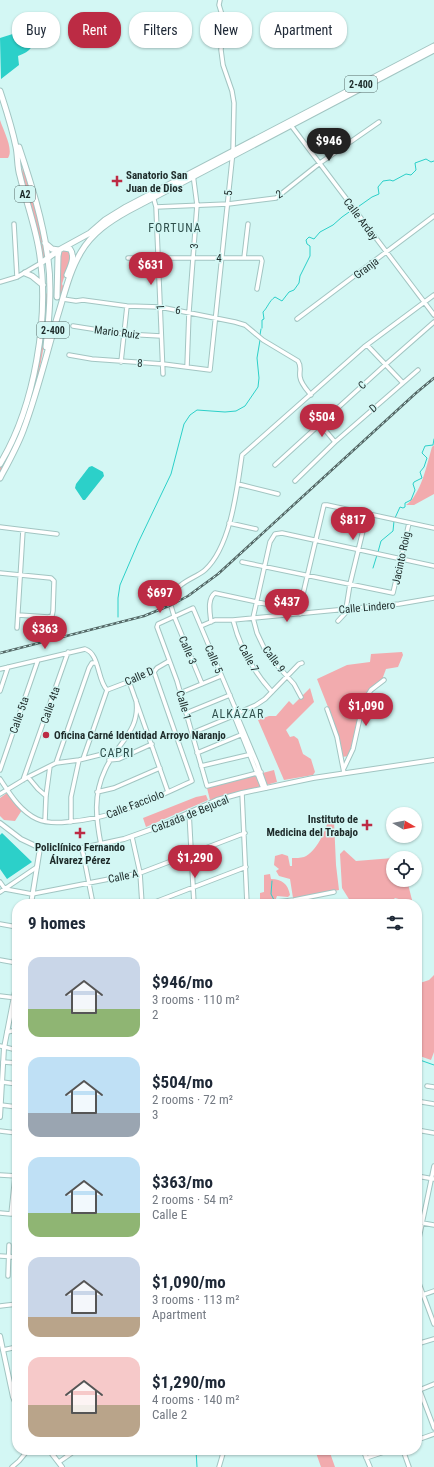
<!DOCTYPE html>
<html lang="en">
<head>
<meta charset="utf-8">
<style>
  :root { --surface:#fff; --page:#f6f6f7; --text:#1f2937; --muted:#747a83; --accent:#bc2b44 }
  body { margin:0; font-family:"Roboto Condensed",sans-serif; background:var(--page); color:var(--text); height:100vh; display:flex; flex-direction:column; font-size:15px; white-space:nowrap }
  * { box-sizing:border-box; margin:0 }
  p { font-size:13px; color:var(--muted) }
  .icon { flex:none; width:22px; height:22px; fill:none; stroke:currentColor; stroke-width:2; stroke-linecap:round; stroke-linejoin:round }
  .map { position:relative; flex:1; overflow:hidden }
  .details { position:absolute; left:12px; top:899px; width:410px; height:556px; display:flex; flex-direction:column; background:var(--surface); border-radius:16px; box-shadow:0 1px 3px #0004 }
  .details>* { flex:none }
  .top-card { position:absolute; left:12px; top:12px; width:410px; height:36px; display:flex; gap:8px }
  .needle { width:26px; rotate:99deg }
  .fabs { position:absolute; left:386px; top:807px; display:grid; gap:8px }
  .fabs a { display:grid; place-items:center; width:36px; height:36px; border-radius:50%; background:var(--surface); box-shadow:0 1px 3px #0004; font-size:20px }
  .price { position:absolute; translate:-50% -34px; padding:0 9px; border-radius:14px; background:var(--accent); color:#fff; font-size:13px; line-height:26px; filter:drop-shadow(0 1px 2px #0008) }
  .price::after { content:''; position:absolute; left:50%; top:24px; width:12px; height:9px; margin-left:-6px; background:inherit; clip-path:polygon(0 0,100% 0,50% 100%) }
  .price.active { background:#222; color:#fff }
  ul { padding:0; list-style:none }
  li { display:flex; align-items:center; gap:12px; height:100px; padding:0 16px }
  li span { display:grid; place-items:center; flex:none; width:112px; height:80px; border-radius:12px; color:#555 }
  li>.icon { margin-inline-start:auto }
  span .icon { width:48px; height:48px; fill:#fffc; stroke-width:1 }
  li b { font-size:17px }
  h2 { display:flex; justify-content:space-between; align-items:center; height:48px; padding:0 16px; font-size:17px }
  .tag { padding:0 14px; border-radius:16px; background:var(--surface); box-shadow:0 1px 3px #0004; font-size:14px; line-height:36px }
  .tag.active { background:var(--accent); color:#fff }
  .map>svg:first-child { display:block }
</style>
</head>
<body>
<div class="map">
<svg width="434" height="1467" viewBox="0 0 434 1467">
  <rect width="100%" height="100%" fill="#d3f7f4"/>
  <path fill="#f2abae" d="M0,120C3,130 14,149 8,158H0Z
    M23,165L38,216L45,257L41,260L22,173Z
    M65,250L68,251L71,255L62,284L64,288L61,297L58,296L60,253Z
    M45,292L48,295C47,308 47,322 45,335C40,383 23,430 0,472V467L8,452L30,398Z
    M434,445V494L414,505H406C421,495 427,464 432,447Z
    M402,652L403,655L398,667L386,669L383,677L384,680L370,689L366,694L349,756L342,757C338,729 327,705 317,679L347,665L370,662L371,654Z
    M310,688L314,702L286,730L290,737L294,736L298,739L303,754L311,759L315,772L313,775L284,780L258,720L269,716H276L289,701L293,705Z
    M274,770L277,782L210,800L207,788Z
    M7,793L22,810L15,821L4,820L0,816V798Z
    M206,795L208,800L146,827L143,818L196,797Z
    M328,820L334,821L336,865L339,890L293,898L290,879L279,876L276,871L279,869L274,865L275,856L282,854L288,856L290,866H292V858C295,858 301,858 304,857C316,852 326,831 328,820Z
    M344,850L356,861L393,858V880H407L413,904H407L406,901L395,898L389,904H352L342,888L340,854Z
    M270,874L271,879C282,879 288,884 290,895L288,897L277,896L275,901L260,903V893L264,892V875Z
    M434,975V1052L431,1060L417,1055V984L429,980Z
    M315,1450H329L335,1467H321Z"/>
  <path fill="#2cd0c9" d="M19,32L27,33C37,46 31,51 18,56L19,65L1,79L0,38Z
    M92,466L103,472L104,476L85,500H83L75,488L76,484L89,467Z
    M2,833L32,862L7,879L0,869V835Z"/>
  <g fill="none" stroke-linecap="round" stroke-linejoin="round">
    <path stroke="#2cd0c9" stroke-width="1" d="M355,209L372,197L379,194L378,187L383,181L390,180L393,181L406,174L411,175L416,170L415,163L426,159L431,162L434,161
      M262,328V320L264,319L263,312C268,307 269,301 275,297L282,301L289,292L294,290L299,283L300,276L310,256V246L307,244L306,240L309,237L314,239L320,232L333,225L342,217L352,210
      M260,335L261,329
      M395,518L400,507L403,508L405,507V503L411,500L415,490L413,484L414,482L422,478L420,472L424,467L427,458L422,453L425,446L433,445L434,439
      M378,552L381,541L393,531L394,521
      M373,568L377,555
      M118,617V598L120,585L138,543L171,474L184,424L190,415L197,410L225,412L236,411L245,406L258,387L259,378L257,358L260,340
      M272,881L271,894L274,900L273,902
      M417,1059L434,1065
      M196,1450L197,1467"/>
    <defs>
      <path id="minor" d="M290,124L434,315
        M153,196L156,207L163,374
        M156,207L228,204L276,198L320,163L379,122
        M14,224L17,277
        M128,258H261L262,261L257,289
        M244,258L248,224
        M0,282L17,277L41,263
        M63,299L76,301L83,300L127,306L160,307L235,322L245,325L263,340L298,361C302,367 299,371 300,377C301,384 307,390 311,395
        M297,319L434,216
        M73,326L124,334L161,336
        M367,345L403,383
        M69,355L92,359L163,364L210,370L233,151L234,103L232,91L223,65L221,50L223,18L219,5L220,0
        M121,362L127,306
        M187,367L189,312L197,205L193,174
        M320,424L335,442
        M275,465L385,365L434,322
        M295,481L335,442L418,370
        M238,484L278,494
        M229,523L256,529
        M0,527L57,534
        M242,562L393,593L409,523
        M0,573L51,578L54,581L53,611L52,616L48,617L18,615
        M346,609L350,584L367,514
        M300,614L299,611L324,505H327L434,528
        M233,620C240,648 253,671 272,692
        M338,621L350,608
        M211,622C210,613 207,599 215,593L299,611
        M201,626L215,620H233L399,604L434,598
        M17,628L23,530
        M0,669L85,649C100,654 97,680 107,690
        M129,681L168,792
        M202,684L174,616L169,599C173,594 177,588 181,585C188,579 198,576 205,570C231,546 237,489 242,455L364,347L434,295
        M107,690L154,672L157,668L169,661
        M0,691L8,667
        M180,693L221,676
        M301,697L294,684L275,663L266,652L257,633L253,618L270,542L275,534L282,533L434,566
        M327,709L337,737L344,773
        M236,710L193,608L158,624L157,627L177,681L207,786L261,772
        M232 714a4 4 0 1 1 8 0a4 4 0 1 1-8 0Z
        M240,712L256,705L265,699L299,664L302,663
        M186,713L230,695
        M235,718L263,788
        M238,718L257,763L266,788
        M192,733L233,716
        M197,753L243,734
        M83,759L107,690
        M109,760L119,759L152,744
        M56,763L89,668L92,663H96
        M201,766L252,754
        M344,768L353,749L361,713L369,693L371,690L384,680
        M0,770L38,660
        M28,777L38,789L46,796
        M0,779C10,794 20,811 37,819C46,823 58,823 67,822C115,818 149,801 192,781L154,672
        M23,780L68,652
        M97,792L114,788L160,768
        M242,793L247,904
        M0,794L28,777L56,763L79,760L103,754L112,755
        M189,812L194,904
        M45,821L46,796L50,766
        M71,822V797L79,760
        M132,837L140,873L142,904
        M101,845C96,819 93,795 105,770C116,744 141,731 136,700
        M82,848L93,904
        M0,882L5,889L32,894L140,873L245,833
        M0,892L37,867
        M150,904L246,867
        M241,904L247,901
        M259,904L294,900L334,892
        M0,924L17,927
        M0,960L17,963
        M0,996L17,998
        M7,1032L17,1030
        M0,1046L17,1050
        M3,1062L17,1063
        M2,1082L17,1084
        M427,1086L434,1087
        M422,1102L434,1104
        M1,1105L17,1107
        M417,1130L434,1133
        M0,1131L17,1133
        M0,1175L17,1176
        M417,1176L434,1179
        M0,1213L11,1214L17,1157
        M417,1222L434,1225
        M417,1248L434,1166
        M0,1256L17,1257
        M8,1276L9,1245
        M417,1278L434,1324
        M417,1297L434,1291
        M0,1306L17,1304
        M417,1344L434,1339
        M3,1350L17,1347
        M417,1383L434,1428
        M417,1391L434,1384
        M417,1440L434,1434
        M363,1450L370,1467
        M403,1450L409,1467
        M366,1458L390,1450
        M59,1462L76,1450
        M12,1467L19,1461L28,1450
        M219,1467L224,1450"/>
      <path id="major" d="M0,823L21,839L40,848L54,849L82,848L124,839L155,828L217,800L242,793L313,778L434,760
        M31,904L40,848
        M0,1117L4,1048L17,981
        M0,1336L13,1397L17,1407
        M49,1450L62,1467"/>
      <path id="highway" d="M0,91C6,109 12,128 16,147C18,156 17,167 20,176C26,201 35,225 39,250C50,316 35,406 0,464
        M19,147C31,183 43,221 48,259C52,288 49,318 46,347
        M45,243L52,249L59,250
        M64,248L70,249C76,257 70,267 67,275
        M41,263L59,250L90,233L105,220L126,207L434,46
        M25,273L32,276L43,285
        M57,297L58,256L59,251
        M0,478C8,463 17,447 23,431C37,394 46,356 57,318C64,296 69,272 81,252C92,233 110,221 128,211L434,50"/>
    </defs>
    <use href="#minor" stroke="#a2c5c2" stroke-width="5.5"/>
    <use href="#major" stroke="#a2c5c2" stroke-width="6"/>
    <use href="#highway" stroke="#a2c5c2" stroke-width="7"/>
    <use href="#minor" stroke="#fff" stroke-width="3.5"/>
    <use href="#major" stroke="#fff" stroke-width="4"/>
    <use href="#highway" stroke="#fff" stroke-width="5"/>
    <defs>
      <path id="rail" d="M0,653L144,616L171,605L188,596L218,574L416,393L434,378"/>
    </defs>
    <use href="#rail" stroke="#546866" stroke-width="2.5"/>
    <use href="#rail" stroke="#d3f7f4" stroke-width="1" stroke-dasharray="3" stroke-linecap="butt"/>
  </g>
  <g fill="#bc2b44" stroke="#d3f7f4" stroke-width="1.5">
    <path d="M115 175h4v4h4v4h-4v4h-4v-4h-4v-4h4z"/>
    <circle cx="46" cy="735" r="4"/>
    <path d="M365 819h4v4h4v4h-4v4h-4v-4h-4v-4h4z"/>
    <path d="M78 827h4v4h4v4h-4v4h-4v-4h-4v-4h4z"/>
  </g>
  <g text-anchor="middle" stroke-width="3" stroke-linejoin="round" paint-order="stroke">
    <g fill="#d3f7f4" stroke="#546866" stroke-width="1">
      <rect x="345" y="76" width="32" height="16" rx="3"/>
      <rect x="15" y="186" width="20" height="16" rx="3"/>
      <rect x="37" y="322" width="32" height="16" rx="3"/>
    </g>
    <g font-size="10" font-weight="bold" fill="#1d2a29">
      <text x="361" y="88">2-400</text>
      <text x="25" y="198">A2</text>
      <text x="53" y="334">2-400</text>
    </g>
    <g font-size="11" font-weight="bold" fill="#1d2a29" stroke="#d3f7f4" text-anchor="start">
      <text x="126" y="179">Sanatorio San<tspan x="126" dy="13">Juan de Dios</tspan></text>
      <text x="54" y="739">Oficina Carné Identidad Arroyo Naranjo</text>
      <text x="358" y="823" text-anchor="end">Instituto de<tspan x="358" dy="13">Medicina del Trabajo</tspan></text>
      <text x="80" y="851" text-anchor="middle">Policlínico Fernando<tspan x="80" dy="13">Álvarez Pérez</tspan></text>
    </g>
    <g font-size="11" fill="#1d2a29" stroke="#d3f7f4">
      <text transform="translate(228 193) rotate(-85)" y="4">5</text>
      <text transform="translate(279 194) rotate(-31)" y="4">2</text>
      <text transform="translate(361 219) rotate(53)" y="4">Calle Arday</text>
      <text transform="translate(194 246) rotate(-86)" y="4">3</text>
      <text x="219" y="262">4</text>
      <text transform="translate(366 268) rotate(-37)" y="4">Granja</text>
      <text transform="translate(160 307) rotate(-93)" y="4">1</text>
      <text transform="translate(178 310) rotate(9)" y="4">6</text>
      <text transform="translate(117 332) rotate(7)" y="4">Mario Ruiz</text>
      <text transform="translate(140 363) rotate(3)" y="4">8</text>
      <text transform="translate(362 385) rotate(-42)" y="4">C</text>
      <text transform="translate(373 408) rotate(-41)" y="4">D</text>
      <text transform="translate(401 558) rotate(-78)" y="4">Jacinto Roig</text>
      <text transform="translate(367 607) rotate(-5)" y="4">Calle Lindero</text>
      <text transform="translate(188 650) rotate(67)" y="4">Calle 3</text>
      <text transform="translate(249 658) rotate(61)" y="4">Calle 7</text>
      <text transform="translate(214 659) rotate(67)" y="4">Calle 5</text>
      <text transform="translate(274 659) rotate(53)" y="4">Calle 9</text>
      <text transform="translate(139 676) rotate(-24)" y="4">Calle D</text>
      <text transform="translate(50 705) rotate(-71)" y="4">Calle 4ta</text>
      <text transform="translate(184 705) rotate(74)" y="4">Calle 1</text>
      <text transform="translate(19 715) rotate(-71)" y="4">Calle 5ta</text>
      <text transform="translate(135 804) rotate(-21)" y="4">Calle Facciolo</text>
      <text transform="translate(190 814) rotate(-22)" y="4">Calzada de Bejucal</text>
      <text transform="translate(123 876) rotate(-12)" y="4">Calle A</text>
    </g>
    <g font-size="12" letter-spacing="1" fill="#30504d" stroke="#d3f7f4">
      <text x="175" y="232">FORTUNA</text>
      <text x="238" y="718">ALKÁZAR</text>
      <text x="117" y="757">CAPRI</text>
    </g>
  </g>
</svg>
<div class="fabs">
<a><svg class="needle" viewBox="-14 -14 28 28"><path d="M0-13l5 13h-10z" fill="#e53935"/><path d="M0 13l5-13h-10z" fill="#747a83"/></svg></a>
<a><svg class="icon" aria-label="locate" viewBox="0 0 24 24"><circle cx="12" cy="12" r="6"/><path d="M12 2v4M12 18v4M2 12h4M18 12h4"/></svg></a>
</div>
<b class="price active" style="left:329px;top:162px">$946</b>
<b class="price" style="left:151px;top:286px">$631</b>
<b class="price" style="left:322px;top:438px">$504</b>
<b class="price" style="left:353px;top:541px">$817</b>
<b class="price" style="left:160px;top:614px">$697</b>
<b class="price" style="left:287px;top:623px">$437</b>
<b class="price" style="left:45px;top:650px">$363</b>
<b class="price" style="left:366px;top:727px">$1,090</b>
<b class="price" style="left:195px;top:879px">$1,290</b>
<div class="top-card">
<a class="tag">Buy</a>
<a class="tag active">Rent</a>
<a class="tag">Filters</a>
<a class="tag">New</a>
<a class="tag">Apartment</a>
</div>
<section class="details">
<h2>9 homes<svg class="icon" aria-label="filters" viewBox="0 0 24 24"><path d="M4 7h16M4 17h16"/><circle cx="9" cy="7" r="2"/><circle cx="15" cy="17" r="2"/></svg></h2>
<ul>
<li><span style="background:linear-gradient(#c9d6e8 65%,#8fb573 0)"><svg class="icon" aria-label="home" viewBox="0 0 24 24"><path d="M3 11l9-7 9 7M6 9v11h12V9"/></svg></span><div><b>$946/mo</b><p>3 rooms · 110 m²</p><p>2</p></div></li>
<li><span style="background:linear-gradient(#bfe0f5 70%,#9aa5b1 0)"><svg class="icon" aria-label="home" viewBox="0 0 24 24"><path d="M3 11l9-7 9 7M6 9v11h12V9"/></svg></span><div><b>$504/mo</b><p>2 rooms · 72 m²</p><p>3</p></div></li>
<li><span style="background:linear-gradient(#bfe0f5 70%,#8fb573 0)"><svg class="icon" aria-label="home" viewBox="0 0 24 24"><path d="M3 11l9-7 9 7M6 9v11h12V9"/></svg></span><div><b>$363/mo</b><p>2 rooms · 54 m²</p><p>Calle E</p></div></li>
<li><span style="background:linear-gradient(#c9d6e8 75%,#b9a48a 0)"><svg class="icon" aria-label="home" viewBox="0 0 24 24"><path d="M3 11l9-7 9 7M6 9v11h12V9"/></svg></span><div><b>$1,090/mo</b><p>3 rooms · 113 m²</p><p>Apartment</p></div></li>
<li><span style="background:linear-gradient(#f6c9c9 60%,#b9a48a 0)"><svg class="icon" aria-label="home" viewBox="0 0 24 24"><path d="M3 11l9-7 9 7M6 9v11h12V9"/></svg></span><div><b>$1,290/mo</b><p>4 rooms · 140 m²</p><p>Calle 2</p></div></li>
</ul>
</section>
</div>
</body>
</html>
